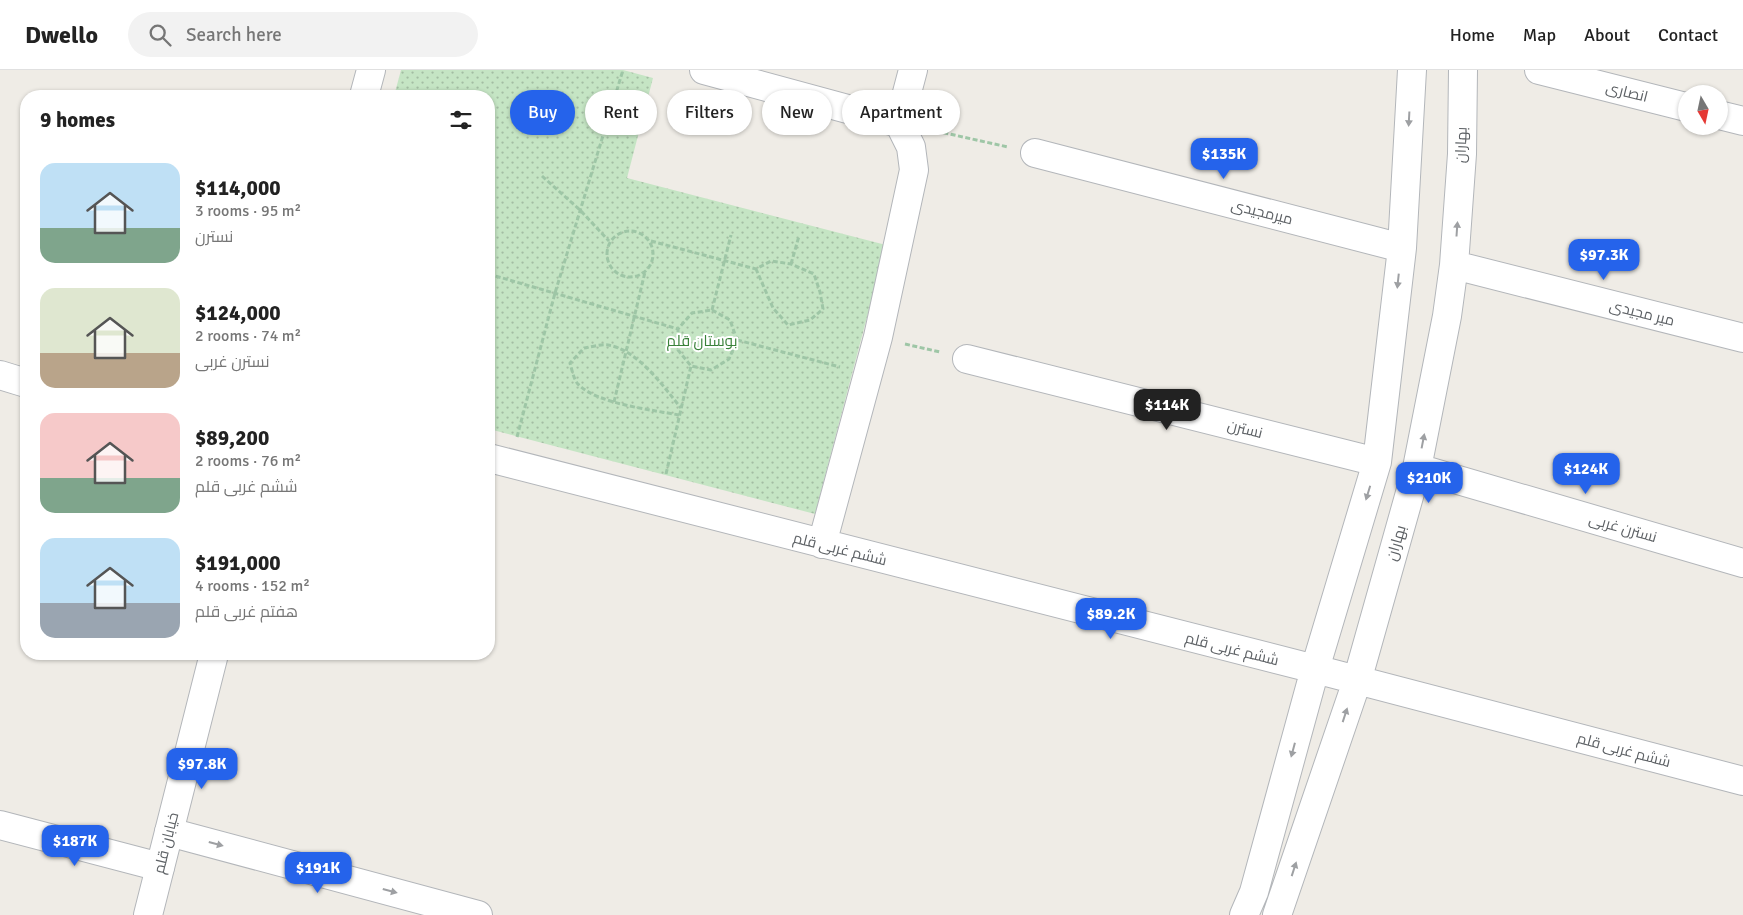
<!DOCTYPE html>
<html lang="en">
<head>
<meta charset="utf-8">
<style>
  :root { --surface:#fff; --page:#f2f2f2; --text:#222; --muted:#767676; --line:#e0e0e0; --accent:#2563eb }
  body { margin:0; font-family:Signika,Cairo,sans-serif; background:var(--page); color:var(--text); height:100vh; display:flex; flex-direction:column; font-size:19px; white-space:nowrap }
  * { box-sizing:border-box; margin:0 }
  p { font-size:16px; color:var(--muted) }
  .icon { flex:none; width:28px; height:28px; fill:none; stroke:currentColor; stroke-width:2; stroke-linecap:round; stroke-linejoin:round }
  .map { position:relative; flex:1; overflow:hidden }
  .drawer { position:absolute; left:20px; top:20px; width:475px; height:570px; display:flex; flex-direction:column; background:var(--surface); border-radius:20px; box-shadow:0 1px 4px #0004 }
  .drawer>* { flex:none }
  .banner { position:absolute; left:510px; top:20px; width:475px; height:45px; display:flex; gap:10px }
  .needle { width:32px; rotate:171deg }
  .tools { position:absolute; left:1678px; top:15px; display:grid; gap:10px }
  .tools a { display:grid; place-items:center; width:50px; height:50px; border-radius:50%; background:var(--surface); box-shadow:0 1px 4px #0004; font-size:25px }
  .price { position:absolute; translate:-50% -42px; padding:0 11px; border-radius:10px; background:var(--accent); color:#fff; font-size:16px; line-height:32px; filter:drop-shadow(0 1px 2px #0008) }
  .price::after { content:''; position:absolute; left:50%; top:30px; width:15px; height:11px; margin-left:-8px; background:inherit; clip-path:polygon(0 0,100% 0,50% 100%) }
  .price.current { background:#222; color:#fff }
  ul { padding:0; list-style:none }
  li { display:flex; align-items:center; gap:15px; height:125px; padding:0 20px }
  li span { display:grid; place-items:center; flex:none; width:140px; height:100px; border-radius:15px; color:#555 }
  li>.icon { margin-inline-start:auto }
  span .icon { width:60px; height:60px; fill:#fffc; stroke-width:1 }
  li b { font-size:21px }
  h2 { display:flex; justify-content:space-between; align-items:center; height:60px; padding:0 20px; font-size:21px }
  .tag { padding:0 18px; border-radius:22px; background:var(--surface); box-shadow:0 1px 4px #0004; font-size:18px; line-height:45px }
  .tag.current { background:var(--accent); color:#fff }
  header { display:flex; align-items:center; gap:30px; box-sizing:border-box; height:70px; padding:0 25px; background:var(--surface); border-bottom:1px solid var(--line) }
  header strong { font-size:24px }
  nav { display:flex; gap:28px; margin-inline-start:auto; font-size:18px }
  .search { width:350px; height:45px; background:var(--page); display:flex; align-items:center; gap:12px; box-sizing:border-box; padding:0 18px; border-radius:28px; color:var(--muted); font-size:19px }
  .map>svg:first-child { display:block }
</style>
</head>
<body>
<header>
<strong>Dwello</strong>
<div class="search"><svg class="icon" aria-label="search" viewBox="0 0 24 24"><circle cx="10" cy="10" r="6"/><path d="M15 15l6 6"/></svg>Search here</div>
<nav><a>Home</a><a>Map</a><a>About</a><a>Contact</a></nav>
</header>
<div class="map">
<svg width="1743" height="845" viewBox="0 0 1743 845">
  <defs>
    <pattern id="park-dots" width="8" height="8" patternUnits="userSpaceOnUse" patternTransform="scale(1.25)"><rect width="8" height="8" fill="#c5e5c4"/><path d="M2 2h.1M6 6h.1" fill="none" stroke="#a3bda3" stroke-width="1.8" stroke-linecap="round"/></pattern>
  </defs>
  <rect width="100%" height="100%" fill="#efece6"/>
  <path fill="url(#park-dots)" d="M401,0H623L653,8L627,108L886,175L815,444L489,359V26H394Z"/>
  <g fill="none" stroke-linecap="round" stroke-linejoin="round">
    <defs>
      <path id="minor" d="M704,0L899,53
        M1539,0L1686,37
        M1719,45L1743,51
        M1035,83L1402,178
        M1454,195L1743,268
        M967,289L1377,392
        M0,305L26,313
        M489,388L1315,599L1743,711
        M1417,398L1743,493
        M822,474L878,267L914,100L911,77L899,53L913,0
        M0,755L160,797
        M169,762L478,845
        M1244,845L1254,822L1315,599L1377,392L1402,178L1412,0
        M1277,845L1357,611L1417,398L1447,246L1454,195L1462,84L1463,0"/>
      <path id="tertiary" d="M364,26L371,0
        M148,845L214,584"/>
    </defs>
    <use href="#minor" stroke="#b3b6ba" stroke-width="30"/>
    <use href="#tertiary" stroke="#b3b6ba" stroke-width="30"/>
    <path stroke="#9ec6a6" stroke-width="3" stroke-dasharray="5 2.5" stroke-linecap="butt" d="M936,61L1008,77
      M542,106L580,140L609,171
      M607 184a23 23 0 1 1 46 0a23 23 0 1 1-46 0Z
      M651,171L756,199L771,191L791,194L814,204L820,222L823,239L810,250L788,255L773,238L756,199
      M791,194L799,166
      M489,207L492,205L678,259
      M712,240L730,250L737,270L729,289L711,300L691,296L678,280V259L692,243Z
      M712,240L731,165
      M737,270L840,297
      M905,274L940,282
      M614,332L645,202
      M679,345C653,340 598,334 579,315C574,311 572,300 570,293L584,278C591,277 601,274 608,275C638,280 663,316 681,338
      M517,367L555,223L623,0
      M666,404L691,296"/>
    <use href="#minor" stroke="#fff" stroke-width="28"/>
    <use href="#tertiary" stroke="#fff" stroke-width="28"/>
  </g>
  <defs><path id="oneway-solid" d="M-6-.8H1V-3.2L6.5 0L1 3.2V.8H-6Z" transform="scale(1.25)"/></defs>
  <g fill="#9ea0a3">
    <use href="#oneway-solid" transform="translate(1409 49) rotate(93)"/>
    <use href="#oneway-solid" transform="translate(1457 159) rotate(-86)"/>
    <use href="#oneway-solid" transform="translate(1398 211) rotate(96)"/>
    <use href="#oneway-solid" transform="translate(1423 371) rotate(-79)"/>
    <use href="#oneway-solid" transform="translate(1368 423) rotate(107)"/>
    <use href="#oneway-solid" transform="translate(1345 645) rotate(-72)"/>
    <use href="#oneway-solid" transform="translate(1293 680) rotate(105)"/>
    <use href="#oneway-solid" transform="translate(216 774) rotate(15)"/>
    <use href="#oneway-solid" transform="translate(1294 799) rotate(-72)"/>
    <use href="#oneway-solid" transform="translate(390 821) rotate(15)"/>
  </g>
  <g text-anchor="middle" stroke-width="4" stroke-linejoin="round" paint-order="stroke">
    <g font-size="15" fill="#5d6165" stroke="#fff">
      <text transform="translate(1627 22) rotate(14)" y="5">انصاری</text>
      <text transform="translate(1461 75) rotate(-88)" y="5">بهاران</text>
      <text transform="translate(1262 142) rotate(14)" y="5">میرمجیدی</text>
      <text transform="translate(1642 243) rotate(14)" y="5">میر مجیدی</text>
      <text transform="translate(1245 359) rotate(14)" y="5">نسترن</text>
      <text transform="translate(1623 458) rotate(16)" y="5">نسترن غربی</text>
      <text transform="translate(1396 473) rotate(-74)" y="5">بهاران</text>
      <text transform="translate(840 479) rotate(14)" y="5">ششم غربی قلم</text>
      <text transform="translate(1232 579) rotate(14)" y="5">ششم غربی قلم</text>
      <text transform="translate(1624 680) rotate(15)" y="5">ششم غربی قلم</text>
      <text transform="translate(166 773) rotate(-76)" y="5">خیابان قلم</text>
    </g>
    <g font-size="15" fill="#398139" stroke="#fff">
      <text x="702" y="276">بوستان قلم</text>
    </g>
  </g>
</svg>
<div class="tools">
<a><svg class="needle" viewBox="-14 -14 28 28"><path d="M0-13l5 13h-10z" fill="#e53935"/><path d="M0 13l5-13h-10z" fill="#767676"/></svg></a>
</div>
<b class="price" style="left:1224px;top:110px">$135K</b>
<b class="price" style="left:1604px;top:211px">$97.3K</b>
<b class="price current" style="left:1167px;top:361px">$114K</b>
<b class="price" style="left:1586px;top:425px">$124K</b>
<b class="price" style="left:1429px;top:434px">$210K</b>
<b class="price" style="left:1111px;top:570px">$89.2K</b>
<b class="price" style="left:202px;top:720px">$97.8K</b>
<b class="price" style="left:75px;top:797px">$187K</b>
<b class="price" style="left:318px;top:824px">$191K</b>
<div class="banner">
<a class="tag current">Buy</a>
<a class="tag">Rent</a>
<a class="tag">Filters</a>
<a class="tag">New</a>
<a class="tag">Apartment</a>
</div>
<section class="drawer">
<h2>9 homes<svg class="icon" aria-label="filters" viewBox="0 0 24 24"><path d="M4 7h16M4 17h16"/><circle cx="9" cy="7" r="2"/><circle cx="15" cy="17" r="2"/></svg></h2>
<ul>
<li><span style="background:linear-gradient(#bfe0f5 65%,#7fa58c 0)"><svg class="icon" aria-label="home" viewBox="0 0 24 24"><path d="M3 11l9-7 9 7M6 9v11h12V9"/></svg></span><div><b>$114,000</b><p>3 rooms · 95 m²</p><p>نسترن</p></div></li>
<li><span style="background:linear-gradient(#dfe7d0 65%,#b9a48a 0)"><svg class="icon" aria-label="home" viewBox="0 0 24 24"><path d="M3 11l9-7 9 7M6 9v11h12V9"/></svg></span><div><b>$124,000</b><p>2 rooms · 74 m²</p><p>نسترن غربی</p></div></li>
<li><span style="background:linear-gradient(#f6c9c9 65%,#7fa58c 0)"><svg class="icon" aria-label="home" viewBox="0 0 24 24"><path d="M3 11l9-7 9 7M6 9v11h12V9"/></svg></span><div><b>$89,200</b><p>2 rooms · 76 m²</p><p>ششم غربی قلم</p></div></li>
<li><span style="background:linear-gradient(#bfe0f5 65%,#9aa5b1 0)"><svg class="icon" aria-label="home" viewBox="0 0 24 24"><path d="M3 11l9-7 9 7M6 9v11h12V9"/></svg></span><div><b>$191,000</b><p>4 rooms · 152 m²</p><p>هفتم غربی قلم</p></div></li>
</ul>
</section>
</div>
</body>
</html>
